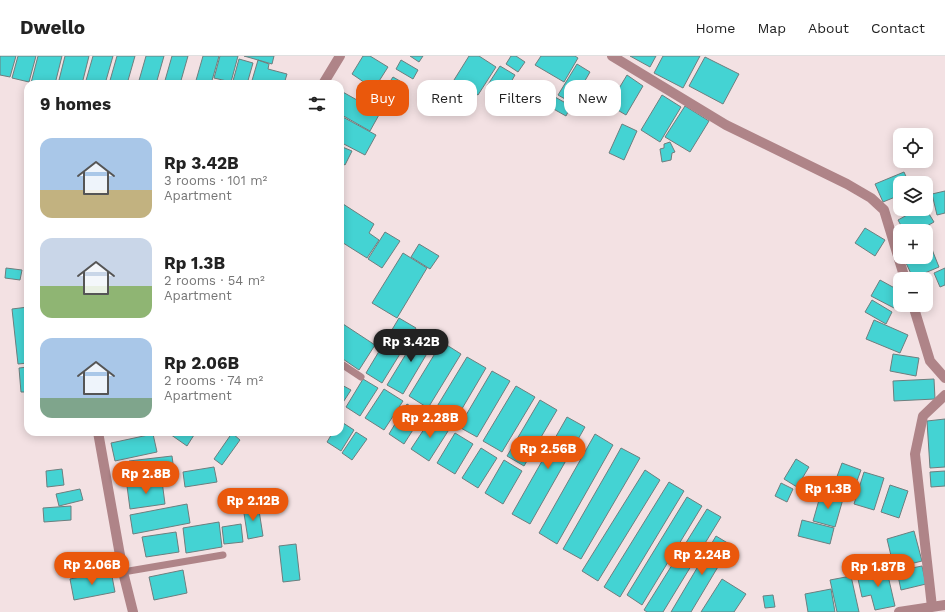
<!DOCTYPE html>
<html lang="en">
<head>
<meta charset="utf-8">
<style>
  :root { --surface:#fff; --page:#f6f6f6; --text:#222; --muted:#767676; --line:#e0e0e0; --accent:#ea580c }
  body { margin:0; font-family:"Work Sans",sans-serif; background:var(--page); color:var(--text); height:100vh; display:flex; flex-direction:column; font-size:15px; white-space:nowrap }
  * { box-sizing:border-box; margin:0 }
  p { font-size:13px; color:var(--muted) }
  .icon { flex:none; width:22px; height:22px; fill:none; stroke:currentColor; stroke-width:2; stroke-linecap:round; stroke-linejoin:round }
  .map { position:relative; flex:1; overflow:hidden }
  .drawer { position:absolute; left:24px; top:24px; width:320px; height:356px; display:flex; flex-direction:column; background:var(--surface); border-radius:12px; box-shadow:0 2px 10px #0003 }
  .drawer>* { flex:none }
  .hud { position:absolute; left:356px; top:24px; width:380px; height:36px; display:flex; gap:8px }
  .buttons { position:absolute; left:893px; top:72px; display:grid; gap:8px }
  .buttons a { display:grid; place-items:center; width:40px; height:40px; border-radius:8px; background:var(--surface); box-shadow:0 2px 10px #0003; font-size:20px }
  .price { position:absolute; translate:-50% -34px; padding:0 9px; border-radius:14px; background:var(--accent); color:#fff; font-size:13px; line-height:26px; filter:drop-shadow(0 1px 2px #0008) }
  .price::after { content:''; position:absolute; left:50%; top:24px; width:12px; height:9px; margin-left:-6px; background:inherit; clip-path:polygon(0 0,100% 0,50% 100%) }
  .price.selected { background:#222; color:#fff }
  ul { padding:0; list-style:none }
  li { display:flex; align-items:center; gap:12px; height:100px; padding:0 16px }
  li span { display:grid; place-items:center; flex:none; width:112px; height:80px; border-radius:12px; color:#555 }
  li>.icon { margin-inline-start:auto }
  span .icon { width:48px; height:48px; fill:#fffc; stroke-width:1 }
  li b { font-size:17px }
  h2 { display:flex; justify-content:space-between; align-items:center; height:48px; padding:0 16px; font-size:17px }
  .tag { padding:0 14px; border-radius:12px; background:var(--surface); box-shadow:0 2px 10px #0003; font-size:14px; line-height:36px }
  .tag.selected { background:var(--accent); color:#fff }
  header { display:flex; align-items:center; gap:24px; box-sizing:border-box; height:56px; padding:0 20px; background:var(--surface); border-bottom:1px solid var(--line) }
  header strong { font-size:19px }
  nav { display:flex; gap:22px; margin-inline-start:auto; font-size:14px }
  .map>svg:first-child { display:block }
</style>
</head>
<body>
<header>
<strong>Dwello</strong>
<nav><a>Home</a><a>Map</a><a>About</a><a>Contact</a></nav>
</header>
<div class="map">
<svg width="945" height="556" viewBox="0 0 945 556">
  <rect width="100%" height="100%" fill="#f3e1e3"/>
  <path fill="#44d3d3" stroke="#6d7e7e" d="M0,0H16L10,21L0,19Z
    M18,0H36L29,26L12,22Z
    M38,0H62L55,28L31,27Z
    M65,0H89L82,28H58Z
    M93,0H113L105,28H85Z
    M117,0H135L127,28H109Z
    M146,0H164L156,28H138Z
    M172,0H188L180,28H164Z
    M203,0H219L211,28H195Z
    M220,0H238L231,26L214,22Z
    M244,0H274L272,8Z
    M363,0H370L388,11L374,33L352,18Z
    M410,0H423L419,6Z
    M469,0H479L496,11L478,39L454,24Z
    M511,0H516L525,6L518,16L506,8Z
    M541,0H575L578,2L564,26L535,9Z
    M630,0H656L650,11Z
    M663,0H700L683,32L654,17Z
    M705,1L739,18L723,48L689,30Z
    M239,3L253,7L247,28L233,25Z
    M258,4L269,8L268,13L287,18L284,28H251Z
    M401,4L418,14L413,23L396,13Z
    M577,8L590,16L572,47L558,39Z
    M500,10L515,19L503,40L487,30Z
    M627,19L643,30L626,59L609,49Z
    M393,21L400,25L392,37L385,33Z
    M341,35L380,57L370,75L340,58Z
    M662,39L681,51L660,86L641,74Z
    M555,41L571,50L566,60L550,51Z
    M685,50L709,65L690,96L665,81Z
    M341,60L376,79L365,99L340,86V63Z
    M622,68L637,75L624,104L609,97Z
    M670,86L675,96L672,97L671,104L662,106L660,93L664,92V88Z
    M340,90L352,95L345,109L340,106Z
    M904,116L909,127H900V139L883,146L875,128Z
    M945,135V157L937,159L932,138Z
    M340,146L374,168L369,177L379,184L367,202L340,185Z
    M918,153H926L934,166L918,175H904L898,164Z
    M865,172L885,184L875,200L855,187Z
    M385,176L400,185L382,212L368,203Z
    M928,178L933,196L926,198V179Z
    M419,188L439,200L430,213L411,201Z
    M933,196L939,211L913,222L906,207L921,201H926V199Z
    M403,197L427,212L397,262L372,247Z
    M6,212L22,214L20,224L5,222Z
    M945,212V229L940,231L934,217Z
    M880,224L900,235V241L894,252L871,240Z
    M872,244L892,256L886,268L865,256Z
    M28,251V307L18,308L12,253Z
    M399,262L416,272L382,327L366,317Z
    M874,264L908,279L900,297L866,283Z
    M340,266L375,289L359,314L340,301Z
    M420,275L435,284L403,338L387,329Z
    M442,286L461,298L428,352L409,340Z
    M893,298L919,302L916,320L890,315Z
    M467,301L486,312L453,368L433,357Z
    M28,311V336H21L19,312Z
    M492,315L510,325L477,381L459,371Z
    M363,323L378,332L360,360L346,351Z
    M934,323L935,343L894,345L893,325Z
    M340,328L351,334L340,351Z
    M516,330L535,341L502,396L483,385Z
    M384,333L403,345L384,374L365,362Z
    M540,344L557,354L524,410L507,400Z
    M407,348L423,358L404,388L389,378Z
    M432,361L450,372L429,405L411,393Z
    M567,361L585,371L530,468L512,458Z
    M945,363V411L930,412L927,365Z
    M340,365L354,374L341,395L327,386L333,376H340Z
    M167,376H190L194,379L187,390Z
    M356,376L367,383L352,404L342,397Z
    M232,377L240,384L222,409L214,403Z
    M455,377L473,388L455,418L437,407Z
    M153,378L157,396L115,405L111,387Z
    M595,378L613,389L557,488L539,477Z
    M481,392L497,402L478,432L462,422Z
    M621,392L640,402L581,503L563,493Z
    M172,400L175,422L132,427L129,405Z
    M796,403L809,411L797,431L784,423Z
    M504,404L522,415L503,448L485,437Z
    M842,407L861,414L854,433L835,426Z
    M214,411L217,426L185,431L183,416Z
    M62,413L64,429L47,431L46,415Z
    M645,414L660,424L598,525L582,515Z
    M945,415V430L931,431L930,416Z
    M864,416L884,422L874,454L854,448Z
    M162,425L165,448L130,453L127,430Z
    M669,426L684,435L620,541L604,531Z
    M781,427L793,433L787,446L775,440Z
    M890,429L908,435L899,462L881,456Z
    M80,433L83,444L59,450L56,438Z
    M821,437L843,443L835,471L813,465Z
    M687,441L702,450L642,549L627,539Z
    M187,448L190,467L133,478L130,459Z
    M258,448L263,480L248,483L243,451Z
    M71,450V464L44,466L43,452Z
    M707,453L721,461L663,556H647L644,554Z
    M802,464L834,472L830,488L798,480Z
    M219,466L222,491L186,497L183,472Z
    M241,468L243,486L224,488L222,471Z
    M914,475L922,505L894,512L887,483Z
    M176,476L179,496L146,501L142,481Z
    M716,480L731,489L691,556H671Z
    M296,488L300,524L283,526L279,490Z
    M101,504L103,515L82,519L80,508Z
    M922,510L926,528L901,534L897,515Z
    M886,511L895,550L875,554L871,539L862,541L858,523L868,521L867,515Z
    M183,514L187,537L154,544L149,521Z
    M111,515L115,536L74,544L70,523Z
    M851,520L859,556H837L830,524Z
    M722,523L746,538L734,556H701Z
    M831,533L835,556H808L805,538Z
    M773,539L775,551L765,552L763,540Z"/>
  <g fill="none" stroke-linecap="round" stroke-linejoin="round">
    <path stroke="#af8488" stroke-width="7" d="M340,307L361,321
      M123,516L223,499"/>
    <path stroke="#af8488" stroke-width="10" d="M612,0L726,69L847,128L871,142L884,154L905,223
      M323,28L340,0
      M913,249L930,305L945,322
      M98,376L123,516L133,556
      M932,551L915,398L923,360L945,339
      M899,556L945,549"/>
  </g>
</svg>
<div class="buttons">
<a><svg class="icon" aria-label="locate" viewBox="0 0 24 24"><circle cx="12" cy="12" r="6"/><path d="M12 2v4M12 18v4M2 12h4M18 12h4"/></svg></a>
<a><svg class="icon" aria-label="layers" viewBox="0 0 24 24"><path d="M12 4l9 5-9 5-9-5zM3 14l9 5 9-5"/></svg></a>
<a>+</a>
<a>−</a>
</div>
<b class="price selected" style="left:411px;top:307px">Rp 3.42B</b>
<b class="price" style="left:430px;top:383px">Rp 2.28B</b>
<b class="price" style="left:548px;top:414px">Rp 2.56B</b>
<b class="price" style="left:146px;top:439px">Rp 2.8B</b>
<b class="price" style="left:828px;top:454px">Rp 1.3B</b>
<b class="price" style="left:253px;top:466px">Rp 2.12B</b>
<b class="price" style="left:702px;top:520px">Rp 2.24B</b>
<b class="price" style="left:92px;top:530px">Rp 2.06B</b>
<b class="price" style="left:878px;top:532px">Rp 1.87B</b>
<div class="hud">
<a class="tag selected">Buy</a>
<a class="tag">Rent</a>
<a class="tag">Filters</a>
<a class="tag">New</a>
</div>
<section class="drawer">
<h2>9 homes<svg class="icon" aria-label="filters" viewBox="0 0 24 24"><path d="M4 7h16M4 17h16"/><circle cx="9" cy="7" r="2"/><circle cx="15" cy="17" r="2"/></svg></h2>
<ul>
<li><span style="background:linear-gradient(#a9c7e8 65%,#c2b280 0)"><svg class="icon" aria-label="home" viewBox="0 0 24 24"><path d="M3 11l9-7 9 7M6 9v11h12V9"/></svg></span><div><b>Rp 3.42B</b><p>3 rooms · 101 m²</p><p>Apartment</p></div></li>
<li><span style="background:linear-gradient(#c9d6e8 60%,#8fb573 0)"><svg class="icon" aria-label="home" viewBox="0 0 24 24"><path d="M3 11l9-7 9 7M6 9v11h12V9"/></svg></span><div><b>Rp 1.3B</b><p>2 rooms · 54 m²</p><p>Apartment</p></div></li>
<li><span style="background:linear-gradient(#a9c7e8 75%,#7fa58c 0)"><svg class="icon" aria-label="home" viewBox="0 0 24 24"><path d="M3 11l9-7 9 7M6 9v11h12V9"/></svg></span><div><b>Rp 2.06B</b><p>2 rooms · 74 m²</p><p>Apartment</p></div></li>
</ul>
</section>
</div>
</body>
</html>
